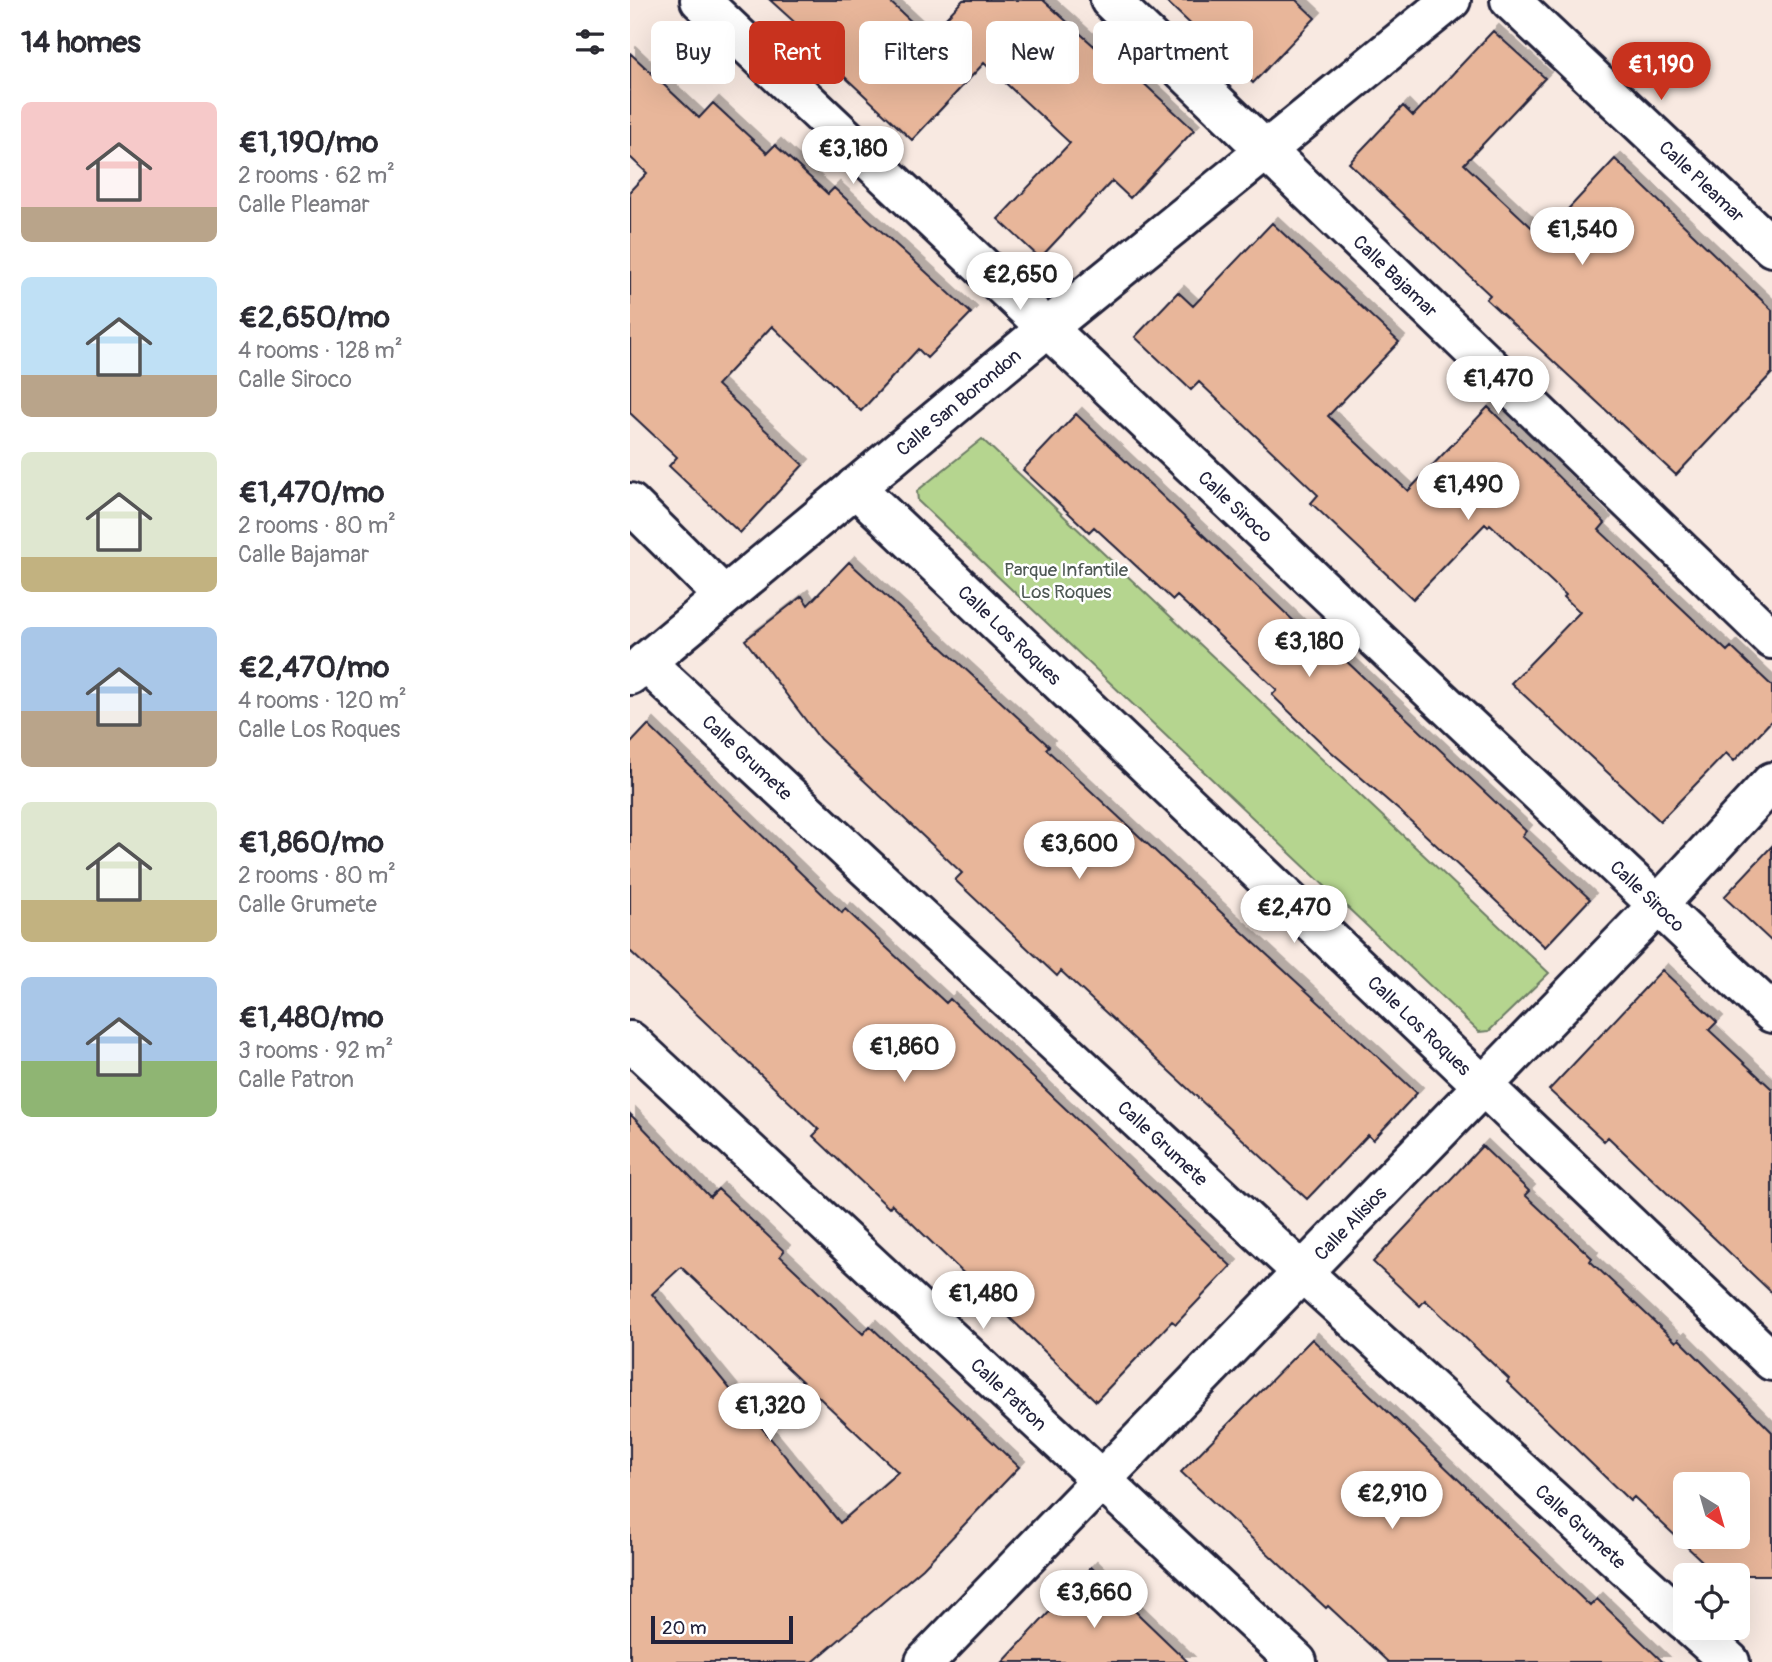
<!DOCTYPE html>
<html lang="en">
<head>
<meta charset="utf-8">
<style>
  :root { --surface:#fff; --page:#f7f7f7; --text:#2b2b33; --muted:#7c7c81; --accent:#c8321e }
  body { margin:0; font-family:Pangolin,sans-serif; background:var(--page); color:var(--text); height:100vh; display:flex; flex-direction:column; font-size:26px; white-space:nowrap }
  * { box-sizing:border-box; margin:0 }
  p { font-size:23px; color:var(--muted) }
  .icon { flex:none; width:38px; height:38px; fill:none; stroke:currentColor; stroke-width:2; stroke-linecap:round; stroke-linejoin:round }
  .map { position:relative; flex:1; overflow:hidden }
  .panel { display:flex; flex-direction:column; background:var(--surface); width:630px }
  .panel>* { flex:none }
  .banner { position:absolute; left:21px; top:21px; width:665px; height:63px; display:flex; gap:14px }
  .needle { width:46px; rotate:143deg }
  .controls { position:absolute; left:1043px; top:1472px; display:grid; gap:14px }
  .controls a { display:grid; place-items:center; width:77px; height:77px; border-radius:10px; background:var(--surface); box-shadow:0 7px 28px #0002; font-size:35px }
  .scale { position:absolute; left:21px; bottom:18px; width:142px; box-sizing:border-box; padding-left:7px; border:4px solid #22223b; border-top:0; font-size:19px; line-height:24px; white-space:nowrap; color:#22223b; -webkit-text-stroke:5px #fff; paint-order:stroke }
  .price { position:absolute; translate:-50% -60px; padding:0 16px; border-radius:24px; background:#fff; color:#222; font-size:23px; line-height:46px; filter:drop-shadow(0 2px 4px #0008) }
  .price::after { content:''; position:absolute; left:50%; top:42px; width:21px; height:16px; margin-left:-10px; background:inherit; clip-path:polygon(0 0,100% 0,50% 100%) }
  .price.current { background:var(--accent); color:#fff }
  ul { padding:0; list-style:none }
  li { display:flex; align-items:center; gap:21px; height:175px; padding:0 21px }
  li span { display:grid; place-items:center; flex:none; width:196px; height:140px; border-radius:10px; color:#555 }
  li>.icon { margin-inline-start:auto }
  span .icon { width:84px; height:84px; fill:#fffc; stroke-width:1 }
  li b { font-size:30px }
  h2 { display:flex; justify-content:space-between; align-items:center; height:84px; padding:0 21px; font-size:30px }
  .pill { padding:0 24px; border-radius:10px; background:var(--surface); box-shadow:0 7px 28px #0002; font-size:24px; line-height:63px }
  .pill.current { background:var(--accent); color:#fff }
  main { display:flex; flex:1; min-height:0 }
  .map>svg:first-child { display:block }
</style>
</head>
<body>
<main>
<section class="panel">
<h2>14 homes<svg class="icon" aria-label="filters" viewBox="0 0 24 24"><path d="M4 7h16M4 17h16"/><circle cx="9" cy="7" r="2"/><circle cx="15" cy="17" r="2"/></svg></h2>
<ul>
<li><span style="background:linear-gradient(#f6c9c9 75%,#b9a48a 0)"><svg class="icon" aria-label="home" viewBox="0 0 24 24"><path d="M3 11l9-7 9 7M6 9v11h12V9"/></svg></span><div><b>€1,190/mo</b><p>2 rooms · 62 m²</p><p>Calle Pleamar</p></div></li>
<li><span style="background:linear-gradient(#bfe0f5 70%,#b9a48a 0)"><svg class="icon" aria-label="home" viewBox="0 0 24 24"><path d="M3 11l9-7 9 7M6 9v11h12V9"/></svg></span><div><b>€2,650/mo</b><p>4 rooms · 128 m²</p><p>Calle Siroco</p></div></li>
<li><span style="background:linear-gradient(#dfe7d0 75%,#c2b280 0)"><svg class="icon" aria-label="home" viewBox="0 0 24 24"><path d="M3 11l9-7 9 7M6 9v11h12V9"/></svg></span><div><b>€1,470/mo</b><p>2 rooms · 80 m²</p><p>Calle Bajamar</p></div></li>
<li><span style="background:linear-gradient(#a9c7e8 60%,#b9a48a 0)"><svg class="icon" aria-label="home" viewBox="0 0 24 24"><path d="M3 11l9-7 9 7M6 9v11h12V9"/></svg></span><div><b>€2,470/mo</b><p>4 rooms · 120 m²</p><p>Calle Los Roques</p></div></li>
<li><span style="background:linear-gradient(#dfe7d0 70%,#c2b280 0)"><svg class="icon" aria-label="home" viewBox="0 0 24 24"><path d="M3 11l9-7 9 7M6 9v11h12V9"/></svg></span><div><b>€1,860/mo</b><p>2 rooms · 80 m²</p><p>Calle Grumete</p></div></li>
<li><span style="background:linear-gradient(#a9c7e8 60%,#8fb573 0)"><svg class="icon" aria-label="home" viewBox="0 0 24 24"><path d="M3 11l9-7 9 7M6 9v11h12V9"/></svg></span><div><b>€1,480/mo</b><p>3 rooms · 92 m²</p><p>Calle Patron</p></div></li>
</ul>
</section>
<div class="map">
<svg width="1142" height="1662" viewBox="0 0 1142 1662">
  <defs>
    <filter id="shadow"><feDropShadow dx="6" dy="-6" stdDeviation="0" flood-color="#0004"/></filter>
  </defs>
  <rect width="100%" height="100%" fill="#f8e9e1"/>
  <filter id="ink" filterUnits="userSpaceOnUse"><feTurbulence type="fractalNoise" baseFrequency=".0143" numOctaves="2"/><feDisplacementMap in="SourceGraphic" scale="14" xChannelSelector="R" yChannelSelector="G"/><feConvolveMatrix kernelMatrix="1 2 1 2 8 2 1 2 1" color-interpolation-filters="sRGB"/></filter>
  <g filter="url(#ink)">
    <path fill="#b5d58f" stroke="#6c7c65" stroke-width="2" d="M352,439L919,973L859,1031L849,1032L288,501L287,491Z"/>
    <path fill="#e8b69a" stroke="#22223b" stroke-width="2" fill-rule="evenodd" filter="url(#shadow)" d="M140,0H258L298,37L333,0H413L504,82L508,78L564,130L500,198L482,181L410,258L368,219L440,143L354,63L282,140L168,33L172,29Z
      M535,0H666L685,18L623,83Z
      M863,31L915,78L834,164L912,237L985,159L1142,310V373L1046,475L856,299L860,295L719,163L773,106L783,116Z
      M0,53L69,118L83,103L137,153L145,145L198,194L204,188L341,313L297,358L288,349L231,411L142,326L87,385L173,465L110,533L39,466L47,457L0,413V191L17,173L0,157Z
      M642,223L769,342L698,416L778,491L858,407L975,523L969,530L1097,651L1101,647L1142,686V720L1104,761L1096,753L1030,821L881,683L950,612L934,597L936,595L860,524L858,527L855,524L783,599L681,503L688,495L569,382L561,390L505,337L548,292L563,306Z
      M446,414L689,645L694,640L751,694L896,831L892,836L960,899L915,947L772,813L698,749L642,695L647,690L547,596L543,600L464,527L459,532L393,470Z
      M219,562L419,746L416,749L555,879L787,1093L743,1140L738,1135L677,1199L431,971L427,976L325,880L332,873L190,739L115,640L172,596L178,605Z
      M18,725L212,913L215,909L316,1003L320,999L601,1266L546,1324L542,1321L466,1401L262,1204L259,1208L183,1136L189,1130L0,951V744Z
      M1142,846V942L1094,897Z
      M1032,970L1087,1022L1079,1030L1142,1089V1293L978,1137L974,1141L919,1090Z
      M0,1114L80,1197L88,1189L154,1251L150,1256L233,1334L240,1326L389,1467L293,1568L183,1662H0ZM51,1267L268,1472L210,1523L22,1294Z
      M852,1146L899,1191L895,1195L962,1258L960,1261L1046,1342L1049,1339L1142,1432V1575H1087L1004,1497L1000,1501L877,1382L879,1379L795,1300L790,1306L743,1262ZM1055,1484H1108V1536H1055Z
      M682,1339L960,1606L967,1599L1033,1662H758L698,1606L696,1608L551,1472Z
      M461,1567L509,1615L558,1662H373Z"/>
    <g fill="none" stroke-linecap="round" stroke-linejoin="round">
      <defs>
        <g id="street">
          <path id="s1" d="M70,0L1142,1013"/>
          <path id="s2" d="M480,0L1142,639"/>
          <path id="s3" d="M880,0L1142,247"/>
          <path id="s4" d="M225,487L1142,1361"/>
          <path d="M0,503L94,596"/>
          <path id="s5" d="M15,662L672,1272L1055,1621"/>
          <path id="s6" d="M0,1041L667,1662"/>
          <path d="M1062,1628L1100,1662"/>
        </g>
        <g id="secondary">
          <path id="s7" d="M0,675L417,328L821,0"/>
          <path id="s8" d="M295,1662L1027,906L1142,782"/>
        </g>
      </defs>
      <use href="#street" stroke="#22223b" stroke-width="44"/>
      <use href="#secondary" stroke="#22223b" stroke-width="44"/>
      <use href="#street" stroke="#fff" stroke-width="38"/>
      <use href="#secondary" stroke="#fff" stroke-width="38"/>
    </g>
  </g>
  <g text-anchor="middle" stroke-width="5" stroke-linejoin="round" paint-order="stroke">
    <g font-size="19" fill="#22223b" stroke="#fff">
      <text dy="7" stroke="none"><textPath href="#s3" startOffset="264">Calle Pleamar</textPath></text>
      <text dy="7" stroke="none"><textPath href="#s2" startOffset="397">Calle Bajamar</textPath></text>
      <text dy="7" stroke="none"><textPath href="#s7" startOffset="427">Calle San Borondon</textPath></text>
      <text dy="7" stroke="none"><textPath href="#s1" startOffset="737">Calle Siroco</textPath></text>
      <text dy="7" stroke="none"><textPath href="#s4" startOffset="214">Calle Los Roques</textPath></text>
      <text dy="7" stroke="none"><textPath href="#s5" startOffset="140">Calle Grumete</textPath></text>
      <text dy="7" stroke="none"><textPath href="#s1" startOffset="1304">Calle Siroco</textPath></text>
      <text dy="7" stroke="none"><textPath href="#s4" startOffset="780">Calle Los Roques</textPath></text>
      <text dy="7" stroke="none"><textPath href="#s5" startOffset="707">Calle Grumete</textPath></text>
      <text dy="7" stroke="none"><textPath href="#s8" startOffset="611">Calle Alisios</textPath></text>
      <text dy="7" stroke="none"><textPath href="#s6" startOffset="518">Calle Patron</textPath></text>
      <text dy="7" stroke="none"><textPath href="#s5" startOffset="1274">Calle Grumete</textPath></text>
    </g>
    <g font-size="19" fill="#4e5854" stroke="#fff">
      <text x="436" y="576">Parque Infantile<tspan x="436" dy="22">Los Roques</tspan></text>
    </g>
  </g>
</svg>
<div class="controls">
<a><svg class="needle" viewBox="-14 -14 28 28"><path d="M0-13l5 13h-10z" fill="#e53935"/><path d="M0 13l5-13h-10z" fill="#7c7c81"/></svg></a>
<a><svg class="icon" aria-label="locate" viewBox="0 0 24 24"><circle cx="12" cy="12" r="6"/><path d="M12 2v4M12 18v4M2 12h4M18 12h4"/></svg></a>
</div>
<div class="scale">20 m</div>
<b class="price current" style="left:1031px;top:102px">€1,190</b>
<b class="price" style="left:223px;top:186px">€3,180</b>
<b class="price" style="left:952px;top:267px">€1,540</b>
<b class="price" style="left:390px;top:312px">€2,650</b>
<b class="price" style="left:868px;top:416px">€1,470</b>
<b class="price" style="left:838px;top:522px">€1,490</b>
<b class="price" style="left:679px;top:679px">€3,180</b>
<b class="price" style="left:449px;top:881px">€3,600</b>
<b class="price" style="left:664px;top:945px">€2,470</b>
<b class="price" style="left:274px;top:1084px">€1,860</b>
<b class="price" style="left:353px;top:1331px">€1,480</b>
<b class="price" style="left:140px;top:1443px">€1,320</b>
<b class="price" style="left:762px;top:1531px">€2,910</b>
<b class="price" style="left:464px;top:1630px">€3,660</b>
<div class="banner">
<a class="pill">Buy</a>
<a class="pill current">Rent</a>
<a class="pill">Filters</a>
<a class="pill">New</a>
<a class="pill">Apartment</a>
</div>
</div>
</main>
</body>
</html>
